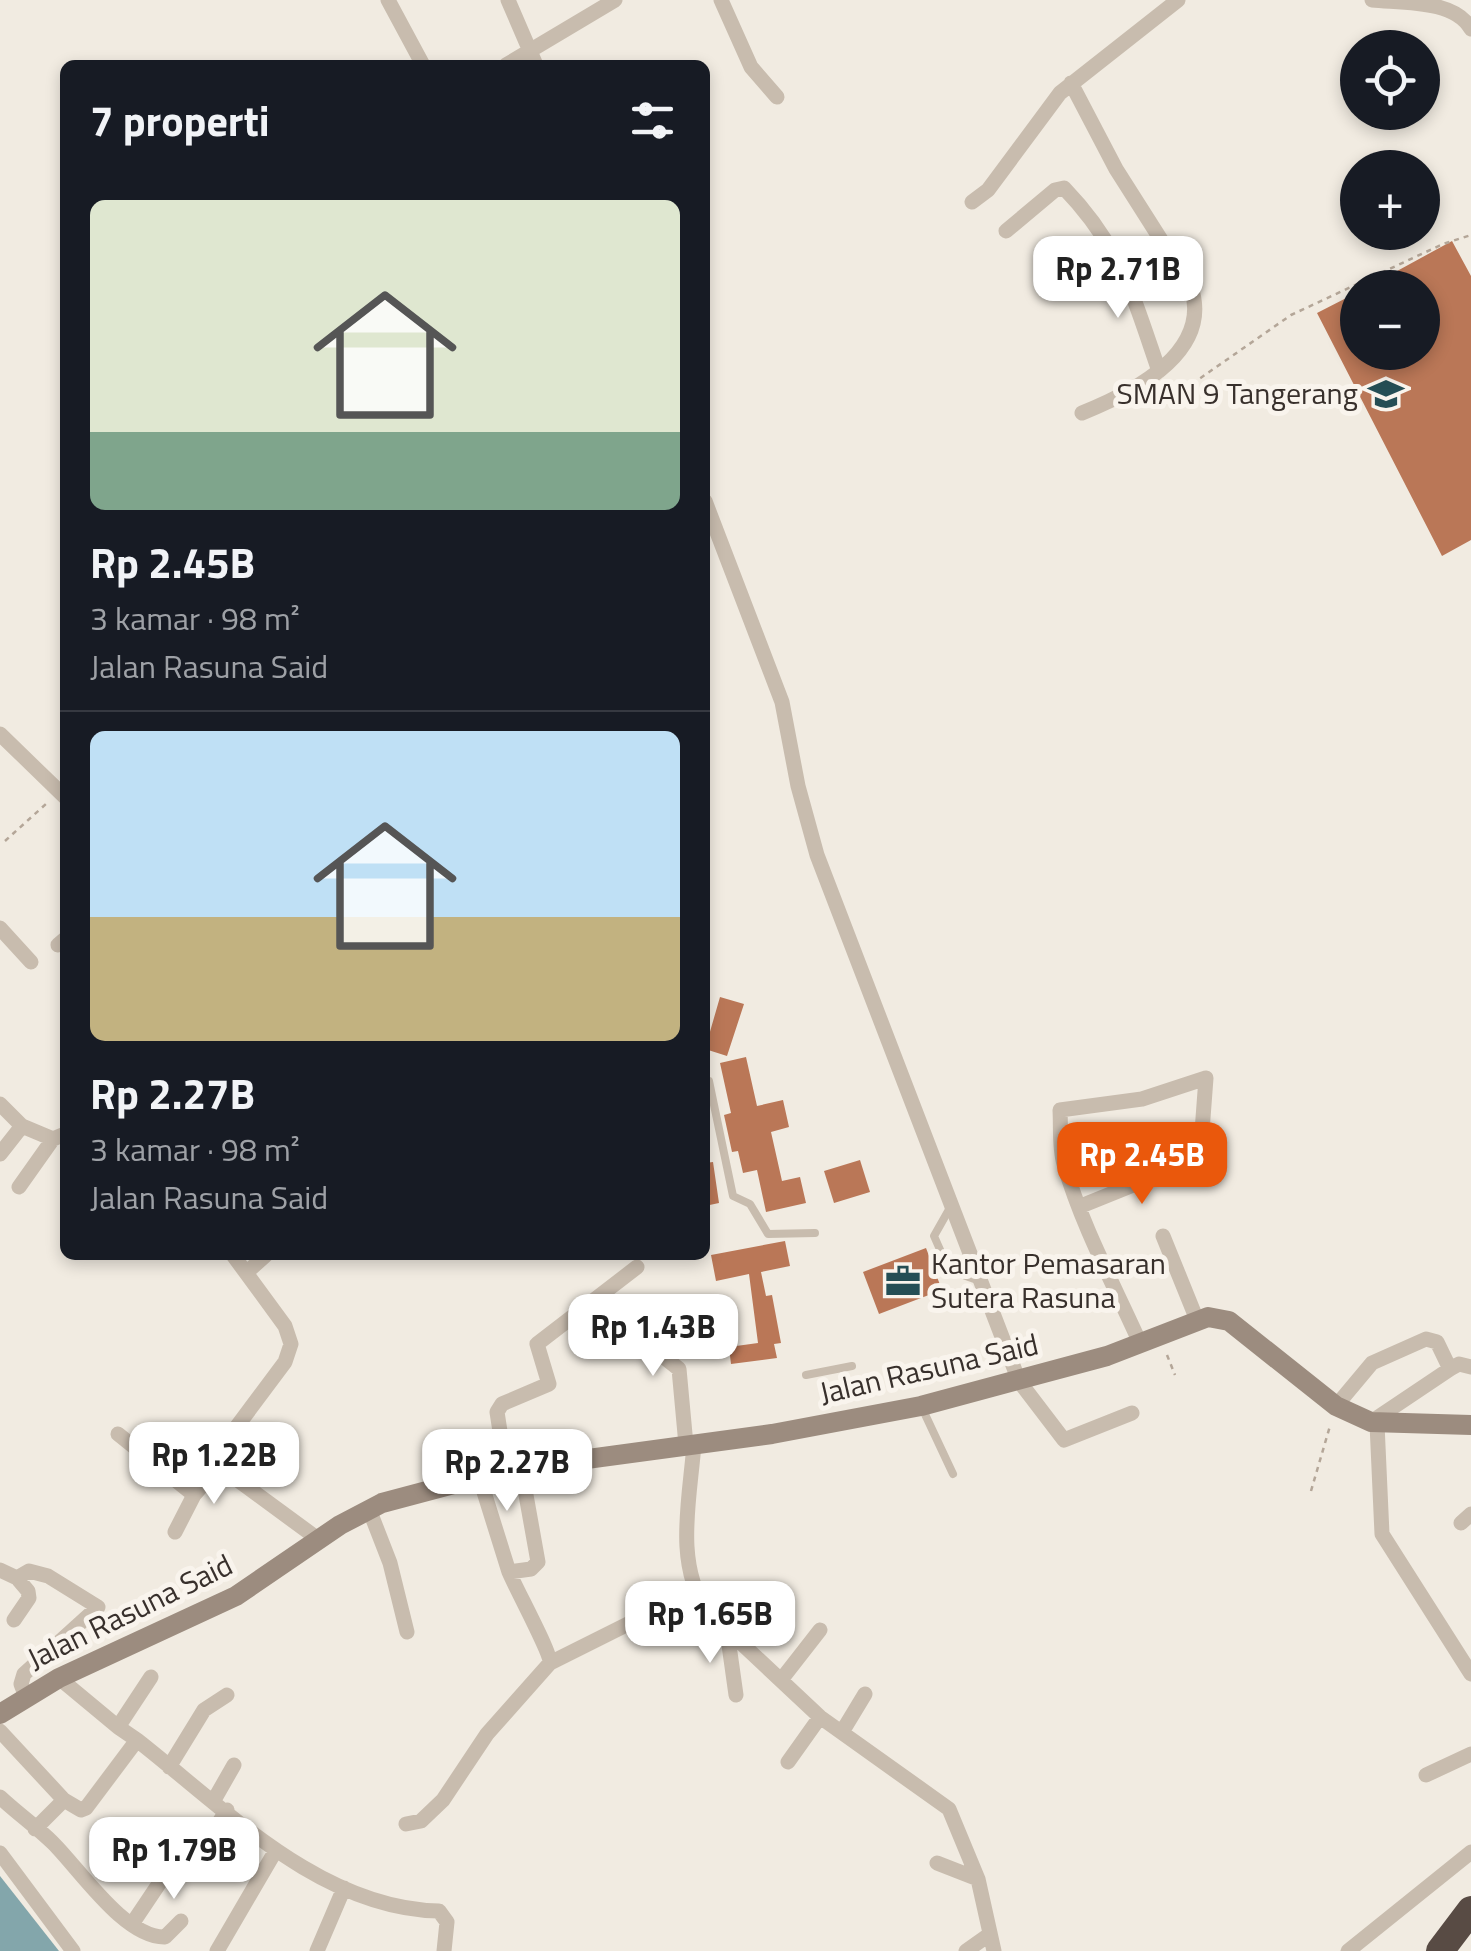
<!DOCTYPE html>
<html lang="id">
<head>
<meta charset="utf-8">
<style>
  :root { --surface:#171b24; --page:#242831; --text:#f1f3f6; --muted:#9ea1a6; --line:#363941; --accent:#ea580c }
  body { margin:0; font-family:"Titillium Web",sans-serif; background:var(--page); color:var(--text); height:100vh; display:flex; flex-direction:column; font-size:38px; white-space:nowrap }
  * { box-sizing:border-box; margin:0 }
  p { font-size:32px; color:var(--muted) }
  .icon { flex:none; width:55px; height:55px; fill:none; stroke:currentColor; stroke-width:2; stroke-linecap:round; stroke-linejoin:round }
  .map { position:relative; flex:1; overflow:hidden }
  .details { position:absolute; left:60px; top:60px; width:650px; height:1200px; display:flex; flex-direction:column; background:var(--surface); border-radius:15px; box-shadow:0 5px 15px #0003 }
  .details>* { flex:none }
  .tools { position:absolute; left:1340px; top:30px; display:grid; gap:20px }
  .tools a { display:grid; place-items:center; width:100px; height:100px; border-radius:50%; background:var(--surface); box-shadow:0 5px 15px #0003; font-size:50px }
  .price { position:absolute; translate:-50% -85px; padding:0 22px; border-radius:20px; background:#fff; color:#222; font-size:32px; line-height:65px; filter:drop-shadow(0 2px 5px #0008) }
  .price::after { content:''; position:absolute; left:50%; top:60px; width:30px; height:22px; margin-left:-15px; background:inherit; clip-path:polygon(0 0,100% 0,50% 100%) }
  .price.active { background:var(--accent); color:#fff }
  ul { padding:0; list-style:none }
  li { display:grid; align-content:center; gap:20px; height:530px; padding:0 30px }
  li+li { border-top:2px solid var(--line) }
  li span { display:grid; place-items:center; height:310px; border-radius:15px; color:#555 }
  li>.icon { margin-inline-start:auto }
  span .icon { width:180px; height:180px; fill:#fffc; stroke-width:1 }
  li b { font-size:42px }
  h2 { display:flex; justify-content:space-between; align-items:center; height:120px; padding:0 30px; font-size:42px }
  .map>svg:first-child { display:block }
</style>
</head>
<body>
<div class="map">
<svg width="1471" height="1951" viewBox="0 0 1471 1951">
  <rect width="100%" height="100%" fill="#f1ebe1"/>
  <path fill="#83a6ab" d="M0,1876L59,1951H0Z"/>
  <path fill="#ba7757" d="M1452,241L1471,276V540L1442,556L1317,313L1358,292V352H1422V288H1366Z
    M720,997L744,1004L727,1056L705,1049Z
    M746,1057L757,1106L783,1100L789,1127L771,1132L782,1181L800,1177L806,1203L766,1212L757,1170L743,1173L738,1151L732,1152L724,1115L731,1113L720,1063Z
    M860,1160L870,1192L834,1203L824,1171Z
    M713,1162L719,1203L705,1206V1163Z
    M785,1241L790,1266L761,1272L766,1296L772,1295L781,1343L774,1344L777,1358L731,1364L729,1347L758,1343L749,1274L716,1281L711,1255Z
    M926,1248L942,1290L879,1314L863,1272Z"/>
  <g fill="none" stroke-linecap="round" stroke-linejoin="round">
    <path stroke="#b4a698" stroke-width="2.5" stroke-dasharray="5 5" stroke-linecap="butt" d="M1173,383L1189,386L1291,315L1443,244L1471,235
      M5,841L47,803
      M1091,1124L1110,1178
      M1167,1355L1175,1375
      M1311,1491L1330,1426"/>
    <path stroke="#c8bcae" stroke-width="8" d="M709,1081L733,1196L750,1204L768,1234L815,1233
      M951,1206L934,1236L949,1270L977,1280
      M806,1375L852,1366
      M923,1410L953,1474"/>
    <path stroke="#c8bcae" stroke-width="15" d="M388,0L423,65
      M508,0L536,65
      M721,0L751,67L777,97
      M1372,0C1405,3 1455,0 1471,29
      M506,65L615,0
      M1071,83L1116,169L1191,287C1213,353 1132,393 1082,413
      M972,202L988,190L1060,93L1178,0
      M1006,231L1055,190L1064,188C1121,247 1133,296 1159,371
      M705,501L782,702L798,786L817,855L1019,1381L1064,1440L1132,1413
      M0,734L65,797
      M0,928L31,962
      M58,945L65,939
      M0,1104L22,1126L53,1139L65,1134
      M0,1154L22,1126
      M19,1187L53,1139
      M1081,1206L1200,1158L1206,1078L1142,1099L1060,1110C1061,1128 1059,1148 1064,1164C1082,1226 1114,1285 1140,1343
      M1163,1236L1197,1320
      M233,1255L285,1326L291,1344L285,1362L229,1437L222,1463L239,1481L318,1539
      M247,1272L266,1255
      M629,1313L650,1346L679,1369L686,1445
      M1336,1406L1372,1363L1426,1339L1437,1342L1450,1369
      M1371,1422L1450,1369L1459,1364L1471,1367
      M1377,1424L1382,1534L1471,1674
      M118,1434L194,1495
      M694,1444C690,1499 674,1563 707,1611L820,1717L949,1809L978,1879L994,1951
      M521,1467L538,1562L531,1569L509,1572C516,1589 551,1653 550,1663
      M506,1470L497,1412L502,1404L549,1384L537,1344L637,1267
      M479,1476L509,1572
      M369,1509L390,1563L407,1632
      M1461,1523L1471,1514
      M175,1532L194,1495L222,1463
      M0,1570L17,1578L29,1571L48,1576L98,1607L24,1674L21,1684L26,1697
      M14,1620L29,1598L28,1591L17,1578
      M727,1631L736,1695
      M59,1678L118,1727
      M781,1680L820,1630
      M0,1731L64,1800L35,1829
      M842,1732L865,1694
      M137,1740L118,1727L151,1677
      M788,1762L820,1717
      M169,1767L204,1710L227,1695
      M1426,1775L1471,1754
      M0,1797C17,1813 37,1827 53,1843C81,1871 125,1938 165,1937L181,1921
      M64,1800L81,1810L86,1808L137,1740C224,1808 321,1909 439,1911L447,1922L444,1951
      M214,1800L234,1765
      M406,1824L421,1821L443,1800L487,1734L550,1663L694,1591
      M0,1853L73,1951
      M197,1856L227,1810
      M937,1863L978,1879
      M132,1924L187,1842L205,1846
      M217,1951L276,1850
      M317,1951L344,1888
      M966,1951L990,1934
      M1348,1951L1471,1852"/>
    <path stroke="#9c8c7f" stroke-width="20" d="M0,1714L59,1678L236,1596L340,1525L382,1503L506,1470L772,1434L921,1406L1107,1356L1208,1317L1229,1321L1336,1406L1371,1422L1471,1425"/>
    <path stroke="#584b44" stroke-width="28" d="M1440,1951L1471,1910"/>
  </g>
  <defs>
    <symbol id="school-bare" viewBox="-9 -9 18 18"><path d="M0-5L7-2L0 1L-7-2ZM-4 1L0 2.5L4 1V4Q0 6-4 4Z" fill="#254e55" stroke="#f9f4ed" stroke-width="2.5" paint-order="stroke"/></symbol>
    <symbol id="office-bare" viewBox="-9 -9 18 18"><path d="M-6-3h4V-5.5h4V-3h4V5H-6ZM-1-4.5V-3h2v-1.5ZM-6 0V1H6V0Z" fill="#254e55" stroke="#f9f4ed" stroke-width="2.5" paint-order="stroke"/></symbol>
  </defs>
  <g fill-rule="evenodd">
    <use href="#school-bare" x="1361" y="369" width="50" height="50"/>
    <use href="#office-bare" x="878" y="1256" width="50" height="50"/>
  </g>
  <g text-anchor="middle" stroke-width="10" stroke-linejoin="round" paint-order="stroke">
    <g font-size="30" fill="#38302c" stroke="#f9f4ed" text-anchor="end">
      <text x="1358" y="404">SMAN 9 Tangerang</text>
      <text x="931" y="1274" text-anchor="start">Kantor Pemasaran<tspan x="931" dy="34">Sutera Rasuna</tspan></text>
    </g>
    <g font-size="30" fill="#38302c" stroke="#f9f4ed">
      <text transform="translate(929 1369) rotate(-13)" y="10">Jalan Rasuna Said</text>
      <text transform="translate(130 1612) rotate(-26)" y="10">Jalan Rasuna Said</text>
    </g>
  </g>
</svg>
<div class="tools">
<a><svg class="icon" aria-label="locate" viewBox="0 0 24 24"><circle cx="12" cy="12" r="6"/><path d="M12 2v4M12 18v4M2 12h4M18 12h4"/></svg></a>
<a>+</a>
<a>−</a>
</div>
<b class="price" style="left:1118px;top:321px">Rp 2.71B</b>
<b class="price active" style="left:1142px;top:1207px">Rp 2.45B</b>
<b class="price" style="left:653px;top:1379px">Rp 1.43B</b>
<b class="price" style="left:214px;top:1507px">Rp 1.22B</b>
<b class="price" style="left:507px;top:1514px">Rp 2.27B</b>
<b class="price" style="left:710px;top:1666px">Rp 1.65B</b>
<b class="price" style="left:174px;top:1902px">Rp 1.79B</b>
<section class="details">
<h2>7 properti<svg class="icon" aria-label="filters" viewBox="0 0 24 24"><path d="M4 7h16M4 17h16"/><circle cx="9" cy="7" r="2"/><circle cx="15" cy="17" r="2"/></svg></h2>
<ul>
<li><span style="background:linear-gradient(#dfe7d0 75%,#7fa58c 0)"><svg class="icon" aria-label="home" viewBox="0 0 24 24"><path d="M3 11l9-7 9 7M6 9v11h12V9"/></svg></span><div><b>Rp 2.45B</b><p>3 kamar · 98 m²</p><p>Jalan Rasuna Said</p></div></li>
<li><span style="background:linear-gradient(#bfe0f5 60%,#c2b280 0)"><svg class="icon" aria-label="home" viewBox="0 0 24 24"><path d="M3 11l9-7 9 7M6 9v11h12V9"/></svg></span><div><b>Rp 2.27B</b><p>3 kamar · 98 m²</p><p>Jalan Rasuna Said</p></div></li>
</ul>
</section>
</div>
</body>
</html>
